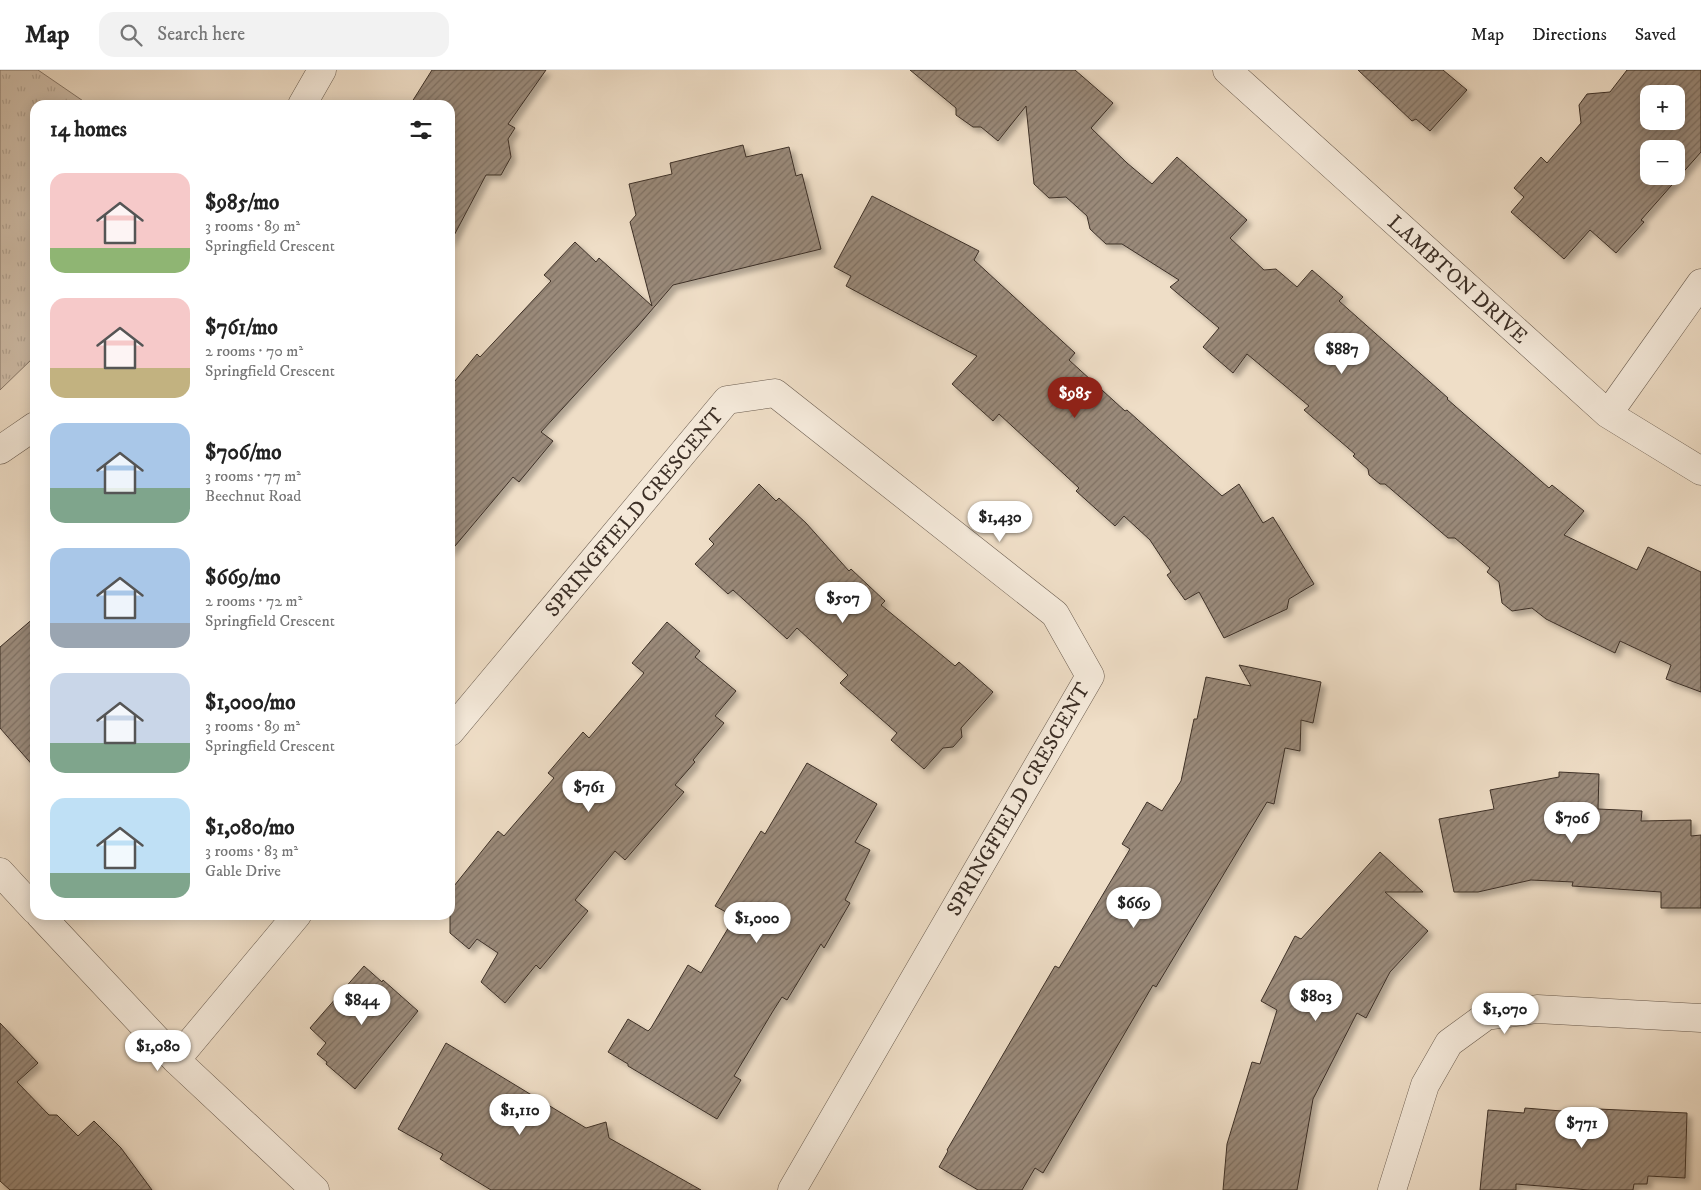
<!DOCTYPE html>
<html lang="en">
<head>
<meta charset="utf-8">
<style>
  :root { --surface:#fff; --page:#f2f2f2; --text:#222; --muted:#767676; --line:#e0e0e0; --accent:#8f2418 }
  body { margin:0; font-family:"IM FELL DW Pica",serif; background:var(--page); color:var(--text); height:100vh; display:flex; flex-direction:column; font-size:19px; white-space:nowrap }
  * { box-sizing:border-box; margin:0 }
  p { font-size:16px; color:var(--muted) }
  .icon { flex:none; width:28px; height:28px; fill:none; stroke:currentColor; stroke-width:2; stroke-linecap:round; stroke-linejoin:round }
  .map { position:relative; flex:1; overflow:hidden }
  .side { position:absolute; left:30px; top:30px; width:425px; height:820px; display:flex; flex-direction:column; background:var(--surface); border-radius:15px; box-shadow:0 2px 12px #0003 }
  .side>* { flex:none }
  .controls { position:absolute; left:1640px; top:15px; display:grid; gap:10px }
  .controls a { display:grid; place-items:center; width:45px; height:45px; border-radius:10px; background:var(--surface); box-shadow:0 2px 12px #0003; font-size:25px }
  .price { position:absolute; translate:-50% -42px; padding:0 11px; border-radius:18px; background:#fff; color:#222; font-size:16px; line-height:32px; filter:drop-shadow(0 1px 2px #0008) }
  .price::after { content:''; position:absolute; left:50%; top:30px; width:15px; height:11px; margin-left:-8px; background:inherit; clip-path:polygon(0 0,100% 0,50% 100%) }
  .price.selected { background:var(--accent); color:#fff }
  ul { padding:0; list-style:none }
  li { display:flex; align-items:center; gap:15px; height:125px; padding:0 20px }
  li span { display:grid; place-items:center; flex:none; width:140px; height:100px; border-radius:15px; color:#555 }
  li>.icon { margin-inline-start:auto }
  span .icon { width:60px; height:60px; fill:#fffc; stroke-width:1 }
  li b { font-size:21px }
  h2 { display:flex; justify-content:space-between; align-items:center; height:60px; padding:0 20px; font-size:21px }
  header { display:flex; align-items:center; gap:30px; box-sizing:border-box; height:70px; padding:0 25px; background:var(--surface); border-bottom:1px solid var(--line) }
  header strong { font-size:24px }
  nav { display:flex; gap:28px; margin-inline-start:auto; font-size:18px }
  .search { width:350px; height:45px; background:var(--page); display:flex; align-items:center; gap:12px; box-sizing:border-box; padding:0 18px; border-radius:15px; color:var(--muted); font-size:19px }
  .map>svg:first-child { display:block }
</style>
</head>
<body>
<header>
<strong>Map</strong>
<div class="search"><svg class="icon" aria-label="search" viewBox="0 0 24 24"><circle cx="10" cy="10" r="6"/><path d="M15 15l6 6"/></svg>Search here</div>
<nav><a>Map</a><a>Directions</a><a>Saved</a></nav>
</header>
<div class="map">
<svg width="1701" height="1120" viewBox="0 0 1701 1120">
  <defs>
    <pattern id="park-tufts" width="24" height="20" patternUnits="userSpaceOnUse" patternTransform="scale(1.25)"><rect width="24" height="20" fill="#d1c0ac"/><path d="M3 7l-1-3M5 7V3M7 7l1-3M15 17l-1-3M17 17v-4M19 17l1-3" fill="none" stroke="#b4a594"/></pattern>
    <pattern id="building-hatch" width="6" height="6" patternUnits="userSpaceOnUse" patternTransform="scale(1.25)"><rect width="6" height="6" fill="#9a8a7a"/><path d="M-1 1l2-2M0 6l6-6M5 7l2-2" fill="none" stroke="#7f7164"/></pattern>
    <filter id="shadow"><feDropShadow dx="4.5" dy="4.5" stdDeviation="2.5" flood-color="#0004"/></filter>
  </defs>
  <rect width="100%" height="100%" fill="#efdec7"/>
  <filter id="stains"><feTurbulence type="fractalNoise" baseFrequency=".004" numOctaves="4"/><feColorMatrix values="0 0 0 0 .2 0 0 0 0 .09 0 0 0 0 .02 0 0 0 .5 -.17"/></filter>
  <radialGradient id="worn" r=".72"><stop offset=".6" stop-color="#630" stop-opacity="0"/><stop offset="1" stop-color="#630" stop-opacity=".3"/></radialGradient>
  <path fill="url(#park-tufts)" stroke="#87786a" d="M0,0H38L89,35H35V286L0,320Z"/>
  <path fill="url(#building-hatch)" stroke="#3d3027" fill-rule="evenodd" filter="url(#shadow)" d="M432,0H546L508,54L515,58L508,69L511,87L501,105H486L450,173V35H410Z
    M910,0H1075L1113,33L1091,58L1127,93L1152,114L1177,87L1247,150L1230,168L1264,200L1276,199L1297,217L1312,200L1343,227L1339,231L1448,328L1447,329L1549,418L1552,415L1584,441L1564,465L1637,500L1648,477L1701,502V622L1666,609L1671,595L1620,571L1615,583L1546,549L1532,538L1512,541L1502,533L1499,512L1487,502L1490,498L1455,468H1448L1385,414H1380L1369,405L1368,399L1353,386L1355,384L1304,340L1309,336L1247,284L1233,303L1203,277L1219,258L1170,217L1179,210L1122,174H1106L1090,159L1087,146L1066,127L1049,128L1034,114L1026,36L998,71L981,57H973L956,45V38Z
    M1358,0H1443L1467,20L1430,61L1416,49L1412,51Z
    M1627,0H1701V82L1641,150L1644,152L1616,183L1590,160L1564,189L1511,142L1524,127L1514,118L1541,87L1547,93L1581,53L1579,35L1587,24L1610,22ZM1649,24H1676V51H1649ZM1649,79H1676V106H1649Z
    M743,75L746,87L789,77L796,106L802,104L821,179L673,215L637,257L541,362L553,371L519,412L513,407L450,482V317L477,284L480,287L551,211L544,205L575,172L596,192L599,188L652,236L630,152L636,145L629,114L672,104L670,93Z
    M872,126L979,181L974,190L1075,283L1069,290L1125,341L1127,340L1222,426L1239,414L1263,453L1273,447L1314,514L1289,529L1287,539L1224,568L1199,522L1185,530L1167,505L1171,502L1150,470L1124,446L1115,456L1076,421L1079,418L999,344L993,351L952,314L977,286L846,216L851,206L834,197Z
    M759,414L776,431L779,428L806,453L849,501L851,499L885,531L881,535L955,596L959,592L993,622L961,658L962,667L953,677L943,678L924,699L891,670L897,663L840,613L848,605L797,558L787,569L733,520L728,524L695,494L714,474L709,469Z
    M35,547V698L0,658V577Z
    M667,552L700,581L695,587L736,621L715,646L724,653L693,690L695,692L675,715L684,722L625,790L615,781L575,830L588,841L540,899L536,895L505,933L481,912L498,883L477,869L469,879L450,863V821L498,761L504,766L554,708L548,703L583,662L589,668L644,603L632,593Z
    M1239,595L1321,612L1313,653L1301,650L1300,681L1285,678L1274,734L1267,732L1156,917L1153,915L1043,1103L1035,1098L1022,1120H978L939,1097L948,1081L947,1080L1055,896L1059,898L1130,779L1122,774L1147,732L1162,741L1181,711L1194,649H1197L1206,607L1251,616Z
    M807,693L877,734L855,772L870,780L845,830L850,833L824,878L821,874L787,930L782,927L773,941L734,1006L741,1010L717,1049L628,996V994L608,982L628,949L648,961L651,958L688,895L701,903L735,847L715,836L761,761L765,764Z
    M1559,702L1599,704L1598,739L1642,741L1641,751L1691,750V766L1701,765V838H1661V822L1572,816L1573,812L1531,810L1478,822H1454L1439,749L1494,739L1490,720L1559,707Z
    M1380,782L1423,822H1385L1428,861L1390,902L1366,948L1357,943L1313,1029L1297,1120H1223L1227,1074L1252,992L1260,994L1277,940L1261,931L1295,866L1301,869Z
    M364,896L382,912L383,910L418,941L355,1019L326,994L327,992L317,984L326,973L310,958Z
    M0,953L38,993L17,1012L49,1045H57L78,1066L94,1051L121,1078L152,1120H10L0,1111Z
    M446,973L586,1058L606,1052L609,1068L701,1120H491L440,1089L443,1084L398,1059Z
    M1525,1038L1598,1044V1039L1687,1043L1685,1108L1648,1106L1647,1114H1634L1633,1120H1589L1516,1114V1120H1480L1488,1040L1524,1043Z"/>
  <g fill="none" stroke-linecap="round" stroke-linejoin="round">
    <defs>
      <path id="minor" d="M1227,0L1608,344L1701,401
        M302,35L322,0
        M1608,344L1701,213
        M0,380L35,356
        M450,662L727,330L775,323L1055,544L1090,606L792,1120
        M0,802L35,840
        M40,845L176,990L315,1120
        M176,990L297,845
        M1392,1120L1425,1015L1449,973L1486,946L1537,939L1701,948"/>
    </defs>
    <use href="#minor" stroke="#6a5c4f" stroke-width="29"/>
    <use href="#minor" stroke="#f5eadb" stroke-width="28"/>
  </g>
  <g text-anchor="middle" stroke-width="4.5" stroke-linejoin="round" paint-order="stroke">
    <g font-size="21" fill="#3d3027" stroke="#f5eadb">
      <text transform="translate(1458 209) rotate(42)" y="7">LAMBTON DRIVE</text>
      <text transform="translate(634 442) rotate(-50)" y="7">SPRINGFIELD CRESCENT</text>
      <text transform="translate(1018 729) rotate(-60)" y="7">SPRINGFIELD CRESCENT</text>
    </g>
  </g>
  <rect width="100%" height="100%" filter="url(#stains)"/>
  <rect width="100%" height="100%" fill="url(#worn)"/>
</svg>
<div class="controls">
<a>+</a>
<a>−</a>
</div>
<b class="price" style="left:1342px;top:305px">$887</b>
<b class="price selected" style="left:1075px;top:349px">$985</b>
<b class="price" style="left:1000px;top:473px">$1,430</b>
<b class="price" style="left:843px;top:554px">$507</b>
<b class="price" style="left:589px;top:743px">$761</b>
<b class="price" style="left:1572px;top:774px">$706</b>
<b class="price" style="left:1134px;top:859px">$669</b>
<b class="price" style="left:757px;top:874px">$1,000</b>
<b class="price" style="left:1316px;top:952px">$803</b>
<b class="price" style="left:362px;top:956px">$844</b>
<b class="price" style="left:1505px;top:965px">$1,070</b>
<b class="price" style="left:158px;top:1002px">$1,080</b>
<b class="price" style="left:520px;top:1066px">$1,110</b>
<b class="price" style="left:1582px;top:1079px">$771</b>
<section class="side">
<h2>14 homes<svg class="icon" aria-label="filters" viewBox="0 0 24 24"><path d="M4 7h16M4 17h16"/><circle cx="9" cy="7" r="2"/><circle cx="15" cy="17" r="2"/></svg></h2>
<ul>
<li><span style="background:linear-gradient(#f6c9c9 75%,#8fb573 0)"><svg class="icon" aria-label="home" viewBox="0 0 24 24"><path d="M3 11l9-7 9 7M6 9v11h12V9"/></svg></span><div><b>$985/mo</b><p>3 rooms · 89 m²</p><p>Springfield Crescent</p></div></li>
<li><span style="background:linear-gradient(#f6c9c9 70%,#c2b280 0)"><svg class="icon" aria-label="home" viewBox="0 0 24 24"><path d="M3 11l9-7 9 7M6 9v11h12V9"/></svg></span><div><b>$761/mo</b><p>2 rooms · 70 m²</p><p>Springfield Crescent</p></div></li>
<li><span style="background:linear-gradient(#a9c7e8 65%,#7fa58c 0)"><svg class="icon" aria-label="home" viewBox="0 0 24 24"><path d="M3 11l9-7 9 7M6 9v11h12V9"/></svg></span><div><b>$706/mo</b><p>3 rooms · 77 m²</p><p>Beechnut Road</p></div></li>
<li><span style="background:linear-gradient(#a9c7e8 75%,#9aa5b1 0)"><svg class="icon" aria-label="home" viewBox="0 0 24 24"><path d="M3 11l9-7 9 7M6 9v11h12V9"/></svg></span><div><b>$669/mo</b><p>2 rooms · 72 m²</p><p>Springfield Crescent</p></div></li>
<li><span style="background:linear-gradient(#c9d6e8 70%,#7fa58c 0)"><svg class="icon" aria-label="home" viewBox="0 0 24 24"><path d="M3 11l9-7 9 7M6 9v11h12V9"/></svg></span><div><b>$1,000/mo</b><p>3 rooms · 89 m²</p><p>Springfield Crescent</p></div></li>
<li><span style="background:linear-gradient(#bfe0f5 75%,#7fa58c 0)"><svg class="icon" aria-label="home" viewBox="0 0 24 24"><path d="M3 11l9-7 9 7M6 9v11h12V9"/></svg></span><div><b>$1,080/mo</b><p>3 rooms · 83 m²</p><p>Gable Drive</p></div></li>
</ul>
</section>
</div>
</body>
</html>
